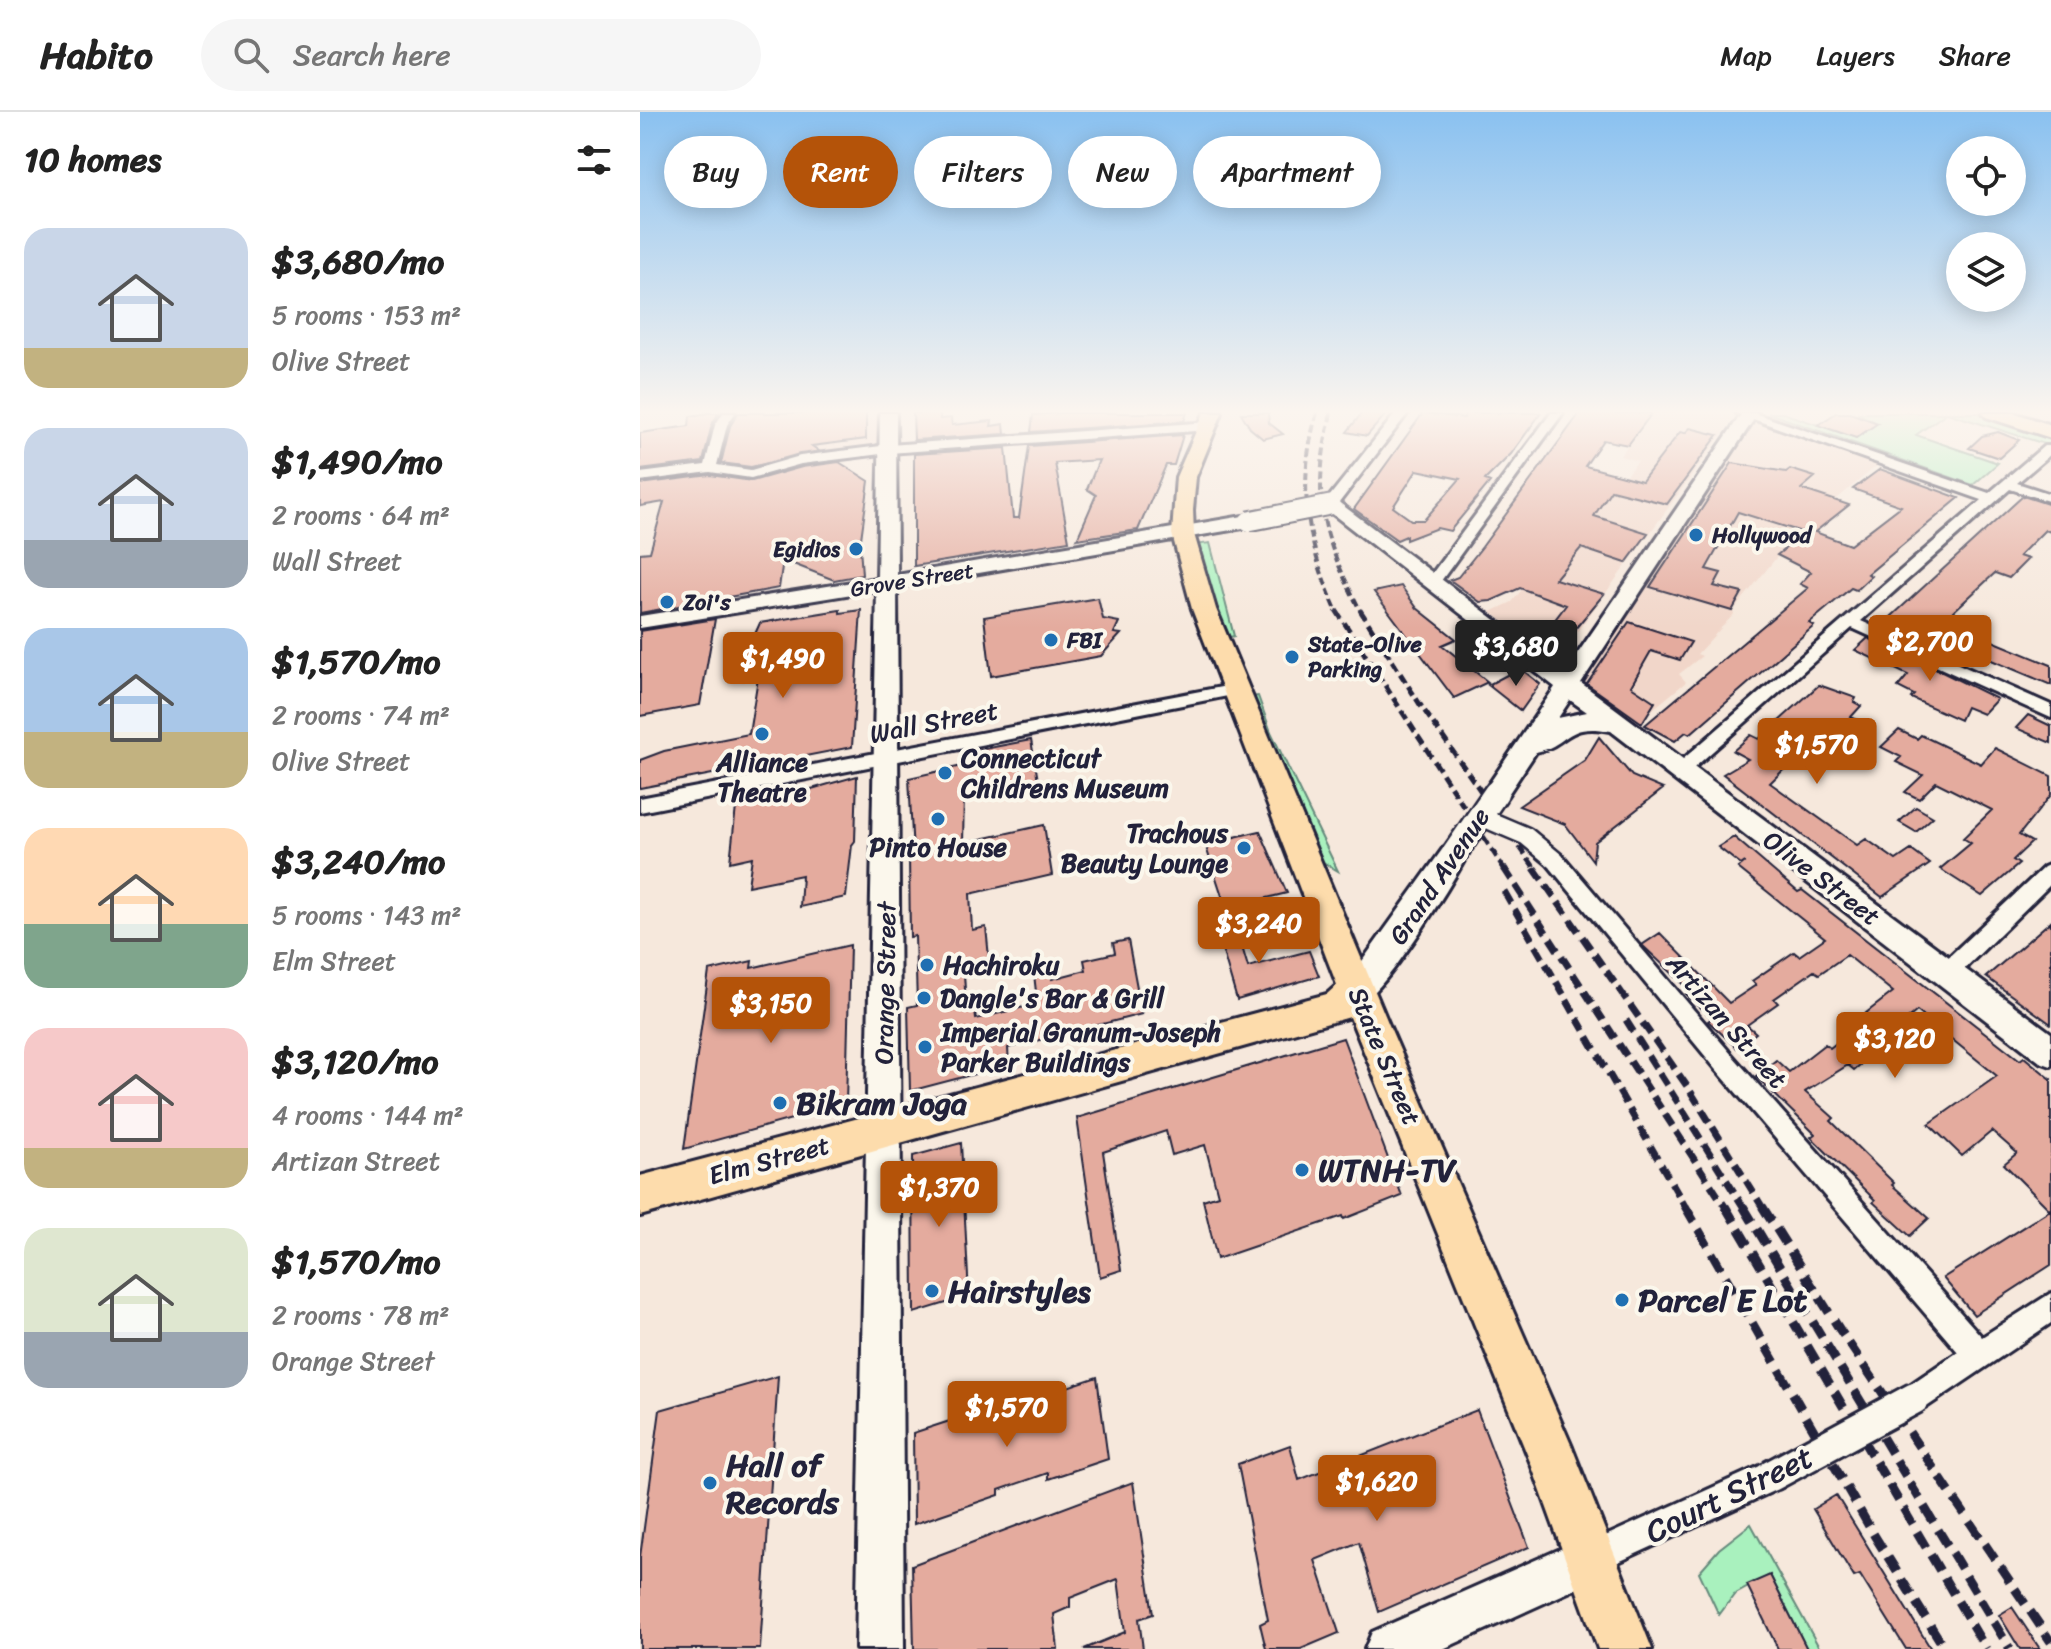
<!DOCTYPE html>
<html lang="en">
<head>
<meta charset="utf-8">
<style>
  :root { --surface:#fff; --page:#f6f6f6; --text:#222; --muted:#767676; --line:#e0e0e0; --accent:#b45309 }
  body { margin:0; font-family:Sriracha,sans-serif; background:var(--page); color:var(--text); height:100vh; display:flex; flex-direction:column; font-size:30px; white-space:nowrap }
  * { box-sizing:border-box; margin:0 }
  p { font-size:26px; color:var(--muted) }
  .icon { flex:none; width:44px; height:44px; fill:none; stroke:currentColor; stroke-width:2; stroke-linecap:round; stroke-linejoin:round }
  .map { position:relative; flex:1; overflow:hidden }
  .side { display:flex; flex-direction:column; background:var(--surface); width:640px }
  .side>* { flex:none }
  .guide { position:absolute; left:24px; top:24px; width:760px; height:72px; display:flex; gap:16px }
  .buttons { position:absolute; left:1306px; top:24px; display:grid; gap:16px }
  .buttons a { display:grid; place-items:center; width:80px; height:80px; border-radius:50%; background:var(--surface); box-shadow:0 4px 20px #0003; font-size:40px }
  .price { position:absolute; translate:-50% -68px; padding:0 18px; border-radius:8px; background:var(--accent); color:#fff; font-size:26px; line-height:52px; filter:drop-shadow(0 2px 4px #0008) }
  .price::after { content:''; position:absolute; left:50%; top:48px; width:24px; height:18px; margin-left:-12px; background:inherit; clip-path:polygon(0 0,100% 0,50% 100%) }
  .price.on { background:#222; color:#fff }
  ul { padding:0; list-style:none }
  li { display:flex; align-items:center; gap:24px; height:200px; padding:0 24px }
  li span { display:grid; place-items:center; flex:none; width:224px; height:160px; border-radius:24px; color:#555 }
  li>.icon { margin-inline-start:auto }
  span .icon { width:96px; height:96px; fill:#fffc; stroke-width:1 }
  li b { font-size:34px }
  h2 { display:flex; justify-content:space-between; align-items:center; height:96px; padding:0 24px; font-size:34px }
  .chip { padding:0 28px; border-radius:36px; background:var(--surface); box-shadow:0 4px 20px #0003; font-size:28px; line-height:72px }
  .chip.on { background:var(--accent); color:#fff }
  header { display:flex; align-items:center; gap:48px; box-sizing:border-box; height:112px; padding:0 40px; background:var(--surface); border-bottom:2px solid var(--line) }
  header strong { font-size:38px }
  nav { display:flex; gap:44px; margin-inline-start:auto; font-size:28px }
  .search { width:560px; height:72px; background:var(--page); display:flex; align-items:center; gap:20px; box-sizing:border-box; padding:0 28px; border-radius:44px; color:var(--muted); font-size:30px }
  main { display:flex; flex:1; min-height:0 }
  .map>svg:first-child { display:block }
</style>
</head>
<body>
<header>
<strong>Habito</strong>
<div class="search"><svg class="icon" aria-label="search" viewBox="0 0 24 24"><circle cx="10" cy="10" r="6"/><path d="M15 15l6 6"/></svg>Search here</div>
<nav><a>Map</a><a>Layers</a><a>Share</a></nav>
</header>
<main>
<section class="side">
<h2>10 homes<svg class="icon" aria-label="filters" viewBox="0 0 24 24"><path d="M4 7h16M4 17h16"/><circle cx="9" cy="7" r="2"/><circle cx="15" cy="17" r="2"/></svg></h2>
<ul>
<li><span style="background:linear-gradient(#c9d6e8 75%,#c2b280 0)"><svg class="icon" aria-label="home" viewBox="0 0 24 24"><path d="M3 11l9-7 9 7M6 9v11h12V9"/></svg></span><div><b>$3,680/mo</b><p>5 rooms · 153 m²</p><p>Olive Street</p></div></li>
<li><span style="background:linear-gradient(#c9d6e8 70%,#9aa5b1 0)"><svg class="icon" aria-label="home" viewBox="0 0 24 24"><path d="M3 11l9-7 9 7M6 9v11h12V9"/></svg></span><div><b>$1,490/mo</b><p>2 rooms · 64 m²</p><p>Wall Street</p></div></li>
<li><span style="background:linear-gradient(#a9c7e8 65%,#c2b280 0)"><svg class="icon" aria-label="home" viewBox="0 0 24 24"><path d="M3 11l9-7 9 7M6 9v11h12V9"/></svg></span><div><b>$1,570/mo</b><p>2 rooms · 74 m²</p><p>Olive Street</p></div></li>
<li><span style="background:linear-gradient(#ffd9b3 60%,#7fa58c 0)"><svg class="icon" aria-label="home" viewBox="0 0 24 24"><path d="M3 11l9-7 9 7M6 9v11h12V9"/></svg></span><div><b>$3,240/mo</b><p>5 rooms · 143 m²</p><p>Elm Street</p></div></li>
<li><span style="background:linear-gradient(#f6c9c9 75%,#c2b280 0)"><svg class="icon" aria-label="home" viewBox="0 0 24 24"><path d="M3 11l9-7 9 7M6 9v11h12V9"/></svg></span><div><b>$3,120/mo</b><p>4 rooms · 144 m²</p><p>Artizan Street</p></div></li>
<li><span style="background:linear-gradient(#dfe7d0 65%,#9aa5b1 0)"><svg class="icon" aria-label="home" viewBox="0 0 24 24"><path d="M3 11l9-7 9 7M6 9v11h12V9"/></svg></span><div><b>$1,570/mo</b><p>2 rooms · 78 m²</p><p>Orange Street</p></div></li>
</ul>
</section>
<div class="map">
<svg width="1411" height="1537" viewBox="0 0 1411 1537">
  <rect width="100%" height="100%" fill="#f6e8dc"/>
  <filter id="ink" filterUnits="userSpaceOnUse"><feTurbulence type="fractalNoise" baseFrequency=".0125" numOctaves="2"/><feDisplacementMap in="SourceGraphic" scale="16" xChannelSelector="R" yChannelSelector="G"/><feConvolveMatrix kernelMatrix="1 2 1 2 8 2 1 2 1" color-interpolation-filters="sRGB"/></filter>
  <g filter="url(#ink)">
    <path fill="#f1d6c9" d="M1012,301H1077L1095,305L915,550L851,500L872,490L975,362L985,364L998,349L980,344Z
      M248,305L249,337L154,349L146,343L188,312Z
      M1116,309L1239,352L1158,419L1093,499L1094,502L1057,542L1062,544L1039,562L1046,570L996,611L943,571Z"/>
    <path fill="#a9f1be" stroke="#668a7c" stroke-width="2" d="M1128,301H1143L1216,326L1237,311L1217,301H1306L1276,323L1358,351L1333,373Z
      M1307,301H1339L1411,324V334Z
      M570,431L594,524L586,526L553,433Z
      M618,584L631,620L698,759L678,747L610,585Z
      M1111,1412L1180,1537H1167L1130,1463L1094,1483L1079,1503L1059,1460L1079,1437Z"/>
    <path fill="#e4ab9e" stroke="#22223b" stroke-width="2" fill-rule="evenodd" d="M68,301H79L72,312L63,350L0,358V321L49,314L50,304Z
      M98,301H226V327L172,334L179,339L111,355L81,351L90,314Z
      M273,301H300V307L311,306L312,313L352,309L351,314L364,312L365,322L274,328Z
      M421,301H547L544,309L391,320L393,303Z
      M601,301H628L629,311L643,322L623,327L610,316Z
      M722,301H747L727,324L707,320Z
      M783,301L824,306L825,301H901L871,342L845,368L850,370L810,419L797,416L766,428V424L757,428L714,397ZM777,358L820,367L784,408H771L753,395Z
      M940,301H1012L988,333L963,328L945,354L1002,369L1040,320L1045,321L1050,316L1078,323L1027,392L971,378L954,404L1008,421L986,451L941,436L915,467L964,482L916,540L895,534L926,493L880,476L851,489L840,490L810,468L818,465L842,435Z
      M1196,301H1210L1238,311L1216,326L1178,313Z
      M1358,320L1379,328L1359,346L1329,336L1342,324Z
      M543,323L534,353H526L498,418L437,427L456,383L447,377L459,348L415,351L429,429L274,454V342L366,336L373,406H379L389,334Z
      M199,350L229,369L220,434L222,463L194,468L143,448L139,476L0,501V441L10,440L24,390L0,394V372L70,363L112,369L162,355Z
      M1092,351L1146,360L1150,357L1175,365L1161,377L1209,393L1175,420L1210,433L1261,394L1213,377L1240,357L1319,386L1228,462L1231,464L1216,478L1211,476L1169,511L1174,514L1118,563L1050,622L1046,620L1035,629L1005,613L1168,476L1160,472L1171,460L1137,443L1165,421L1098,400L1066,457L1081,461L1074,474L1102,481L1092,499L1010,475Z
      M1383,384L1411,393V420L1405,418L1379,444L1388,447L1369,466L1355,461L1313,500L1346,514L1338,523L1411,553V573L1325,537L1315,547L1241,514Z
      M761,474L777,496L816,527L802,533L848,570L814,586L734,480Z
      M458,486L463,507L479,510L474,521L481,522L461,544L351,564L344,505Z
      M200,498V501L221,498L212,635L0,676V648L24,639L109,622L118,566L104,568L110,533L120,511Z
      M75,507L60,593L0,604V519Z
      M989,510L1051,530L1040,548L1011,539L991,574L1015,590L1002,611L947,572Z
      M1228,526L1302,560L1357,587L1343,602L1326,595L1320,608L1271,586L1274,583L1258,575L1268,563L1215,538Z
      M880,556L900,572L881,599L848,573Z
      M1179,573L1216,586L1214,590L1221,594L1211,605L1218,608L1203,622L1207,625L1196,637L1172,630L1130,671L1217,733L1226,727L1256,748L1271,738L1290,752L1242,785L1083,662L1108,647L1093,639L1111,623L1119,627Z
      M1388,603L1411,614V631L1376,616Z
      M1259,618L1277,627L1281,623L1341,652L1355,636L1411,664V683L1379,723L1392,730L1373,748L1379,752L1342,784L1300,757L1331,731L1323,726L1352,698L1296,670L1279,687L1265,680L1283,663L1256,650L1261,645L1241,635Z
      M959,625L992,664L1023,677L955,730L953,749L925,712L879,694L945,648Z
      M391,628L399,674L377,679L376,672L324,683L323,731L404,713L412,763L330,782L332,818L346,815L350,856L324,862L326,893L334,891L336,907L384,895L397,889L394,862L411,857L412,867L446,858L444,848L475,841L473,831L488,828L502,902L368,936L369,953L270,979L268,895L277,893L275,824L270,825L269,743L273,742L269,666L322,654L328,640Z
      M217,664L215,729L212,733L206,785L160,795L162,763L108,774L112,745L90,750L96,695L106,693L107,687L144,679L143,685Z
      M1276,695L1293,705L1276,720L1259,710Z
      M620,719L647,781L586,796L565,732Z
      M1094,725L1158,780L1162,778L1380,948L1384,945L1411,967V1153L1334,1203L1303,1166L1410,1098L1364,1052L1377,1041L1352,1019L1322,1044L1289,1012L1357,964L1277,899L1251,921L1255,924L1214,958L1208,953L1165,980L1194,1006L1191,1009L1254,1071L1252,1073L1289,1106L1270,1124L1233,1090L1235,1088L1171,1025L1175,1022L1116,964L1136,948L1149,960L1185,932L1190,936L1230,904L1226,901L1253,880L1207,843L1179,862L1174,859L1134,887L1138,891L1107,913L1116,921L1097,936L1068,909L1072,906L1046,882L1051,879L1002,833L1020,821L1089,891L1116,873L1112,869L1154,840L1159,844L1185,826L1098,756L1105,750L1101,753L1078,735Z
      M592,801L608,855L669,839L679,864L597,888L573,806Z
      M1411,809V912L1346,865Z
      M210,833L206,992L44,1037L69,859L112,849L111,856Z
      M703,926L762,1084L704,1107L703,1104L577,1147L563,1088L578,1083L565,1033L532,1043L526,1019L463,1040L481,1158L460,1165L437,1006Z
      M321,1031L329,1184L274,1201L273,1044Z
      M138,1264L120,1537H0V1445L20,1298Z
      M457,1265L468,1347L408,1367V1361L359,1378V1383L274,1412L273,1321L319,1306V1311Z
      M837,1298L889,1435L739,1500L719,1430L675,1448L699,1521L661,1537H626L620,1512L628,1508L598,1352L650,1333L659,1368Z
      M493,1370L513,1502L499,1507L503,1537H444L485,1520L478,1467L430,1486V1495L414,1502L418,1537H274L272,1453Z
      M1196,1383L1291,1537H1266L1220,1463L1214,1465L1173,1397Z
      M1130,1463L1167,1537H1138L1107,1473Z
      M1372,1495L1400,1537H1380L1359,1503Z"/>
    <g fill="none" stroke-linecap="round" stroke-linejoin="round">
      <defs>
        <path id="street" d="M83,301H95L87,313L77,353L111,358L160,344L249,333L569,310L575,314L569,318L249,341L161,352L111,366L70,360L0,369V361L65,353L75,313Z
          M756,301H768L695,396H685V390Z
          M911,301H923L798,473H788V467Z
          M1096,301H1114L1349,381L1404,334H1411V342L1377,371L1411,382V390L1370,377L1221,509L1411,593V606L1212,516L1047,662H1035L1032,658L1035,654L1342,388Z
          M597,572L603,573V581L0,700V686Z
          M916,742L923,744L1092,943L1342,1225L1411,1181V1211L1285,1296L1275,1301L1265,1296L1260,1286L1265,1276L1318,1240L1076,957L909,754L906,749L909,744Z
          M1411,752V772L1315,866L1307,869L1299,866L1296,860L1299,854L1404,755Z
          M1131,1349L1142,1353L1146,1364L1142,1375L950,1463L939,1458L934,1447L939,1436Z"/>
        <path id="secondary" d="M240,301H256L257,463L609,403L618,409L609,415L257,475L264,1537H216L237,478L0,516V504L237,466Z
          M1102,301H1118L941,571L1411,921V954L1400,950L971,619C924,610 930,633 896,640L865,687H847L843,681L847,675L915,575L681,393L683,389H697L925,560ZM930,588L947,600L918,606Z
          M814,732L824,735L828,742C809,776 756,862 729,885C721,891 715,889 706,886L702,877L804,735Z
          M950,1424L966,1431L973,1447L966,1463L803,1537H725L732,1520Z"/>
        <path id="primary" d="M564,301H582L556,365L553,398L554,422L576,497L749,913L932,1335L1012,1537H958L891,1352L710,905L0,1104V1064L687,882L697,873L552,497L532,422L536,365Z"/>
        <path id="highway" d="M1343,301H1375L1411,313V326L1346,305Z"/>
      </defs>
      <use href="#street" stroke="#22223b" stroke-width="6"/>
      <use href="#secondary" stroke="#22223b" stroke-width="6"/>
      <use href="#primary" stroke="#22223b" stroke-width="6"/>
      <use href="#highway" stroke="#22223b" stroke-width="6"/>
      <use href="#street" fill="#fbf7ec" fill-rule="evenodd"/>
      <use href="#secondary" fill="#fbf7ec" fill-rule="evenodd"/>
      <use href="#primary" fill="#fddcac" fill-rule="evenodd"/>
      <use href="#highway" fill="#fddcac" fill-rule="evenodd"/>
      <path stroke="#22223b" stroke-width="4" stroke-dasharray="8 4" stroke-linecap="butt" d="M677,301C656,372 667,433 697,500
        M691,301C671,388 681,421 721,500"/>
      <path stroke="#22223b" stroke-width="5" stroke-dasharray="10 5" stroke-linecap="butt" d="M696,498L865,758
        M720,498L779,591L896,758"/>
      <path stroke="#22223b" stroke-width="7" stroke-dasharray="14 7" stroke-linecap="butt" d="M864,756L1086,1096
        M894,756L1049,977L1123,1096
        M864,779L1046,1096
        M986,908L1104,1096"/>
      <path stroke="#22223b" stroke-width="9" stroke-dasharray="18 9" stroke-linecap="butt" d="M1045,1094L1234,1423L1305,1537
        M1085,1094L1346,1537
        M1103,1094L1370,1537
        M1122,1094L1200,1218L1411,1530"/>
      <defs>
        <path id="street-bridge-far1" d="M839,704L886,724L916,749"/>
        <path id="street-bridge" d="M1131,1364L1275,1286"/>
        <path id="secondary-bridge-far1" d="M609,409L690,393"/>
        <path id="secondary-bridge" d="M814,742L856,681"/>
      </defs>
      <use href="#street-bridge-far1" stroke="#22223b" stroke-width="22" stroke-linecap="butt"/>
      <use href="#street-bridge" stroke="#22223b" stroke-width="36" stroke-linecap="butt"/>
      <use href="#secondary-bridge-far1" stroke="#22223b" stroke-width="23" stroke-linecap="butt"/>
      <use href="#secondary-bridge" stroke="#22223b" stroke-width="29" stroke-linecap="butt"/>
      <use href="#street-bridge-far1" stroke="#fbf7ec" stroke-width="17"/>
      <use href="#street-bridge" stroke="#fbf7ec" stroke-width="30"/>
      <use href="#secondary-bridge-far1" stroke="#fbf7ec" stroke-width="19"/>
      <use href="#secondary-bridge" stroke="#fbf7ec" stroke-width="24"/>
    </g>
  </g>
  <linearGradient id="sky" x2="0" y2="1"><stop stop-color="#8ac1f0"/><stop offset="0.58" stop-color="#fbf5ef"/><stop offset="1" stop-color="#fbf5ef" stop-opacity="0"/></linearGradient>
  <rect width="1411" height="516" fill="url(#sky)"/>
  <g fill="#1f6fb2" stroke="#fbf7ec" stroke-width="3">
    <circle cx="1056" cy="423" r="8"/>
    <circle cx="216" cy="437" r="8"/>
    <circle cx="27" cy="490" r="8"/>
    <circle cx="411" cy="528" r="8"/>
    <circle cx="652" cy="545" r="8"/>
    <circle cx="122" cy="622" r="8"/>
    <circle cx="305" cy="661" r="8"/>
    <circle cx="298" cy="707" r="8"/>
    <circle cx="604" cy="736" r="8"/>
    <circle cx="287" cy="853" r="8"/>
    <circle cx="284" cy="886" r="8"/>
    <circle cx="285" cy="935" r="8"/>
    <circle cx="140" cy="991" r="8"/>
    <circle cx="662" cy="1058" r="8"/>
    <circle cx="292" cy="1179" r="8"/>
    <circle cx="982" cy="1188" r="8"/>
    <circle cx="70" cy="1371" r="8"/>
  </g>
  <g text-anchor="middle" stroke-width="8" stroke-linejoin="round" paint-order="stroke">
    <g font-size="22" font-weight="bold" fill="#22223b" stroke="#fbf7ec" text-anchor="start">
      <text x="1072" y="431">Hollywood</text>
      <text x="200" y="445" text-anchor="end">Egidios</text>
      <text x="43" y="498">Zoi's</text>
      <text x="427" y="536">FBI</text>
      <text x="668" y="540">State-Olive<tspan x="668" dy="25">Parking</tspan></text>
    </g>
    <g font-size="22" fill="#22223b" stroke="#fbf7ec">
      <text transform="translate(272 467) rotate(-9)" y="8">Grove Street</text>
    </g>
    <g font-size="26" fill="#22223b" stroke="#fbf7ec">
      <text transform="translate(294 610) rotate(-11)" y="9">Wall Street</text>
      <text transform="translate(799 764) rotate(-56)" y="9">Grand Avenue</text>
      <text transform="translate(1182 766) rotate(37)" y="9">Olive Street</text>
      <text transform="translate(245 871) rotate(-89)" y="9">Orange Street</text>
      <text transform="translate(1087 909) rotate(49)" y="9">Artizan Street</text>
      <text transform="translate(745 944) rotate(67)" y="9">State Street</text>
      <text transform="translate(129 1048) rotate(-15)" y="9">Elm Street</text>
    </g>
    <g font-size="26" font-weight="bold" fill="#22223b" stroke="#fbf7ec" text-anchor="start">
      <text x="321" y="655">Connecticut<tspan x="321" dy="30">Childrens Museum</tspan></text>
      <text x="122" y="659" text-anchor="middle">Alliance<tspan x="122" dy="30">Theatre</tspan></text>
      <text x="588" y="730" text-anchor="end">Trachous<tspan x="588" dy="30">Beauty Lounge</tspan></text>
      <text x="298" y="744" text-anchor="middle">Pinto House</text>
      <text x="303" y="862">Hachiroku</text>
      <text x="300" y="895">Dangle's Bar &amp; Grill</text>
      <text x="301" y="929">Imperial Granum-Joseph<tspan x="301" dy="30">Parker Buildings</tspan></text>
    </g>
    <g font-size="32" font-weight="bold" fill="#22223b" stroke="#fbf7ec" text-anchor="start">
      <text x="156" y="1002">Bikram Joga</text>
      <text x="678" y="1069">WTNH-TV</text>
      <text x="308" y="1190">Hairstyles</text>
      <text x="998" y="1199">Parcel E Lot</text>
      <text x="86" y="1364">Hall of<tspan x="86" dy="37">Records</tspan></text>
    </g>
    <g font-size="32" fill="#22223b" stroke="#fbf7ec">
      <text transform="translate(1089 1382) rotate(-26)" y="11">Court Street</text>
    </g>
  </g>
</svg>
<div class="buttons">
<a><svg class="icon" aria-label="locate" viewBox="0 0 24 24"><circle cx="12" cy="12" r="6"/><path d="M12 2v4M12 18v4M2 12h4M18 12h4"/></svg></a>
<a><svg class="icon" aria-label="layers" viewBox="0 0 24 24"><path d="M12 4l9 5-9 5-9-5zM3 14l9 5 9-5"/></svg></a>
</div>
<b class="price" style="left:1290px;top:571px">$2,700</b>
<b class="price on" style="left:876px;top:576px">$3,680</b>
<b class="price" style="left:143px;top:588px">$1,490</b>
<b class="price" style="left:1177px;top:674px">$1,570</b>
<b class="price" style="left:619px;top:853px">$3,240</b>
<b class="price" style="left:131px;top:933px">$3,150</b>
<b class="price" style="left:1255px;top:968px">$3,120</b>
<b class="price" style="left:299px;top:1117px">$1,370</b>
<b class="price" style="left:367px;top:1337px">$1,570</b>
<b class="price" style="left:737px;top:1411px">$1,620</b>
<div class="guide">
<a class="chip">Buy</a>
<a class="chip on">Rent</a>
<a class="chip">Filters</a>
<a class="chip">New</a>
<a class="chip">Apartment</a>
</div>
</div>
</main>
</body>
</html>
